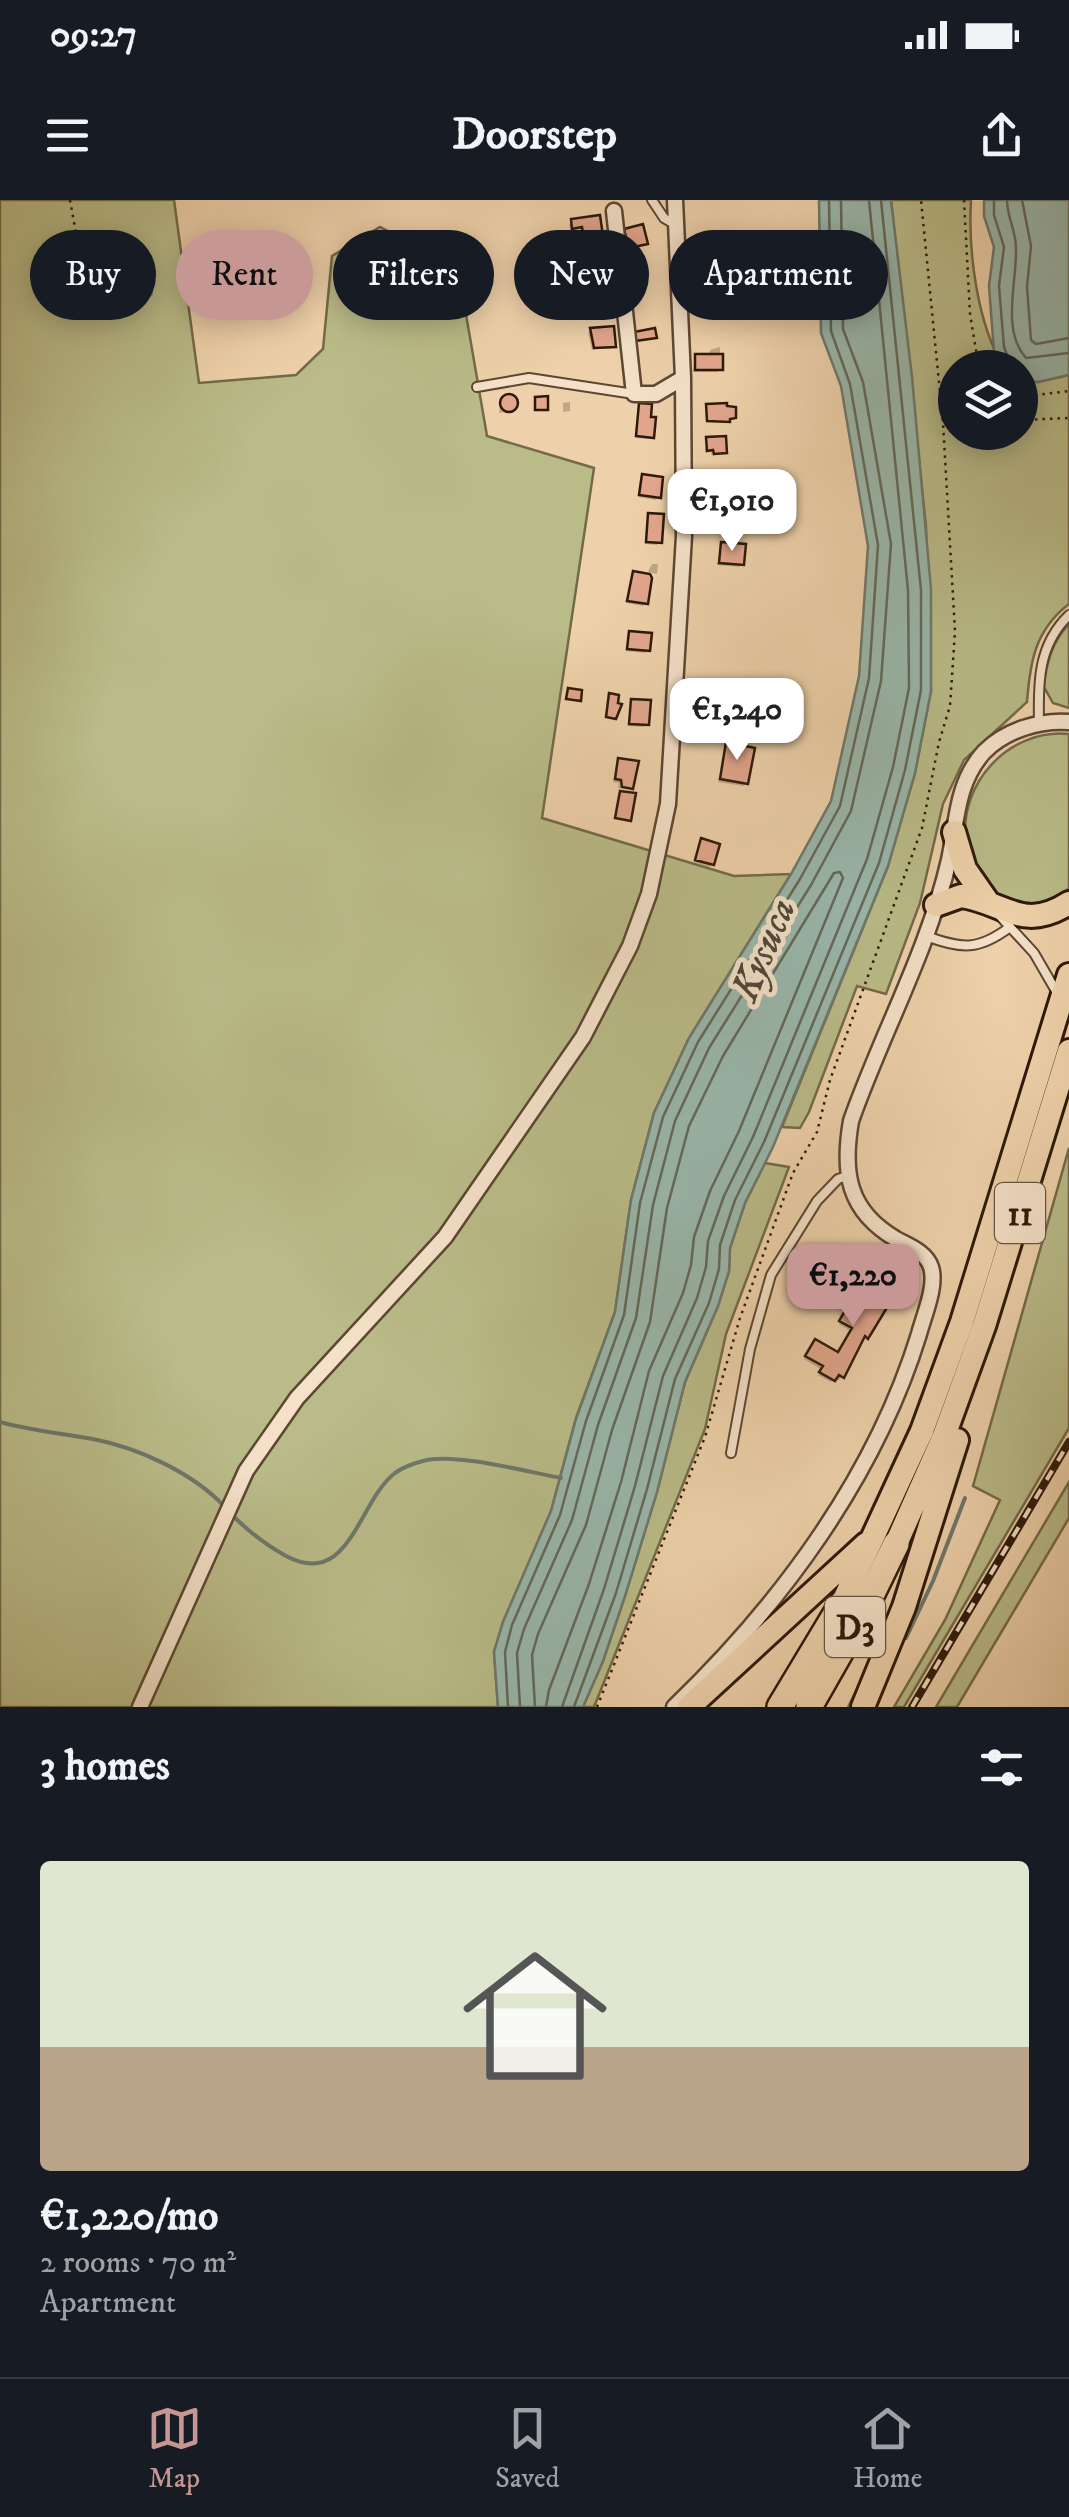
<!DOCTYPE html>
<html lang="en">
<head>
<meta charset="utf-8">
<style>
  :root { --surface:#171b24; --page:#242831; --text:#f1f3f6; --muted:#9ea1a6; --line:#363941; --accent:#c59692 }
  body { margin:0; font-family:"IM FELL DW Pica",serif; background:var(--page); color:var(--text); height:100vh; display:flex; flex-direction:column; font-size:38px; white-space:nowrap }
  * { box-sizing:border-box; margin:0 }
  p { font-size:32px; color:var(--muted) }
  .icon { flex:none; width:55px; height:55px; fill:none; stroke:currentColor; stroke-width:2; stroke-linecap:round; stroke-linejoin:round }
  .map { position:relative; height:1507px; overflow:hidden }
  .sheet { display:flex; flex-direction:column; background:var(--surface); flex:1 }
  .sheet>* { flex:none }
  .top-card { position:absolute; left:30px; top:30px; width:1010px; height:90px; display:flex; gap:20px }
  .tools { position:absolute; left:938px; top:150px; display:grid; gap:20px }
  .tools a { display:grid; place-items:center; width:100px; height:100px; border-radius:50%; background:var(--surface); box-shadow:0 5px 25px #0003; font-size:50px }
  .price { position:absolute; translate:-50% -85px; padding:0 22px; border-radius:20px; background:#fff; color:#222; font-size:32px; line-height:65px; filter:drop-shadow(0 2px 5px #0008) }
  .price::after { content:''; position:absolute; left:50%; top:60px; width:30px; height:22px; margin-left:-15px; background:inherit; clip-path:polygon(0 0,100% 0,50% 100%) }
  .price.selected { background:var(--accent); color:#111 }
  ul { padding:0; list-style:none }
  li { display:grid; align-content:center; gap:20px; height:530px; padding:0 40px }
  li span { display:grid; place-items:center; height:310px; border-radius:10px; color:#555 }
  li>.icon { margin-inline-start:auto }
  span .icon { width:180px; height:180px; fill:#fffc; stroke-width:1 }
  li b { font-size:42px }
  h2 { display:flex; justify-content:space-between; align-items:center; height:120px; padding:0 40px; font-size:42px }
  .pill { padding:0 35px; border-radius:45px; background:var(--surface); box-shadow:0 5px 25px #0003; font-size:35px; line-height:90px }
  .pill.selected { background:var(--accent); color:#111 }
  .status { display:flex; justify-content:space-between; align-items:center; height:70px; padding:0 50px; background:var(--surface); direction:ltr }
  .status svg { height:28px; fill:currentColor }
  header { display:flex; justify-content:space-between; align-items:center; height:130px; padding:0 40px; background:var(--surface); font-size:45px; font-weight:700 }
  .tabs { display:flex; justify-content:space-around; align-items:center; height:140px; border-top:2px solid var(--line); background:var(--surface); font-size:28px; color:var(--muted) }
  .tabs a { display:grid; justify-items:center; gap:5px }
  .tabs .selected { color:var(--accent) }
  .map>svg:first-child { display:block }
</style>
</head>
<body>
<div class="status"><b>09:27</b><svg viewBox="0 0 49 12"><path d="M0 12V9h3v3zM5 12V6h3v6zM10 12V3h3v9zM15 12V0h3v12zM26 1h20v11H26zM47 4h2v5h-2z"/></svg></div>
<header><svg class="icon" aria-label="menu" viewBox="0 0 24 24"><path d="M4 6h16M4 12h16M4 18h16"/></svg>Doorstep<svg class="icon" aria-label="share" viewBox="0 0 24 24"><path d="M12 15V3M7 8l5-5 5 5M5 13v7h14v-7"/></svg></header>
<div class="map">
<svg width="1069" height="1507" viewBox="0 0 1069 1507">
  <rect width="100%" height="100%" fill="#eed1aa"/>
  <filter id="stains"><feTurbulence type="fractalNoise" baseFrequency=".002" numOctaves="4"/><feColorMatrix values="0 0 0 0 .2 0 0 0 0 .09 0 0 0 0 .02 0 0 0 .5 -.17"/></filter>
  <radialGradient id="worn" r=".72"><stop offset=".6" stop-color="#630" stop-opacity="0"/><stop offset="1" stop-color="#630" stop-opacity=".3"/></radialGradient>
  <path fill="#b9bb88" stroke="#736a49" stroke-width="2.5" d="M0,0H174L199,183L296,175L323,149L332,56L380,27L458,68L487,236L594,268L542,618L734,676L791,674L689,838L654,913L631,1000L615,1112L576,1218L551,1311L503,1422L494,1452L498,1507H0Z
    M891,0H971C968,50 977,125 1004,167L955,168V232H1020V181L1038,182L1069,175V404C1035,430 1030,462 1027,502L964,560L943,604L920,703L886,794L857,786L809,912L800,928L782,927L888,666L915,573L931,491L926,326Z
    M1069,424V508L1053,503L1044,487C1046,463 1052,442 1069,424Z
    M1069,534V688C1047,714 1022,706 993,698C984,681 968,660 966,642C958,583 1010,528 1069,534Z
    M1069,948V1228L904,1507H894L945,1420L1000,1300L973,1286Z
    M765,963L789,967L726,1134L705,1229L594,1507H583L603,1461L625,1396L657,1292L685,1182L718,1106L729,1071L730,1048L745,1003Z
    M1069,1282V1318L957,1507H936Z"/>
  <path fill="#99b7ab" stroke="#6e786b" stroke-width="2.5" d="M819,0H891L912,177L931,389V491L915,573L888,666L773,947L745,1003L730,1048L729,1071L718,1106L685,1182L657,1292L625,1396L603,1461L583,1507H498L494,1452L503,1422L551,1311L576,1219L615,1112L631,1000L654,913L689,838L791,674L831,601L859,476L868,346L841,186L821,133Z
    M984,0H1069V175L1038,182L1020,181V168L1004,167L994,152L989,86L994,47L984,16Z"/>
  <path fill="#0003" d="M598,18L601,42L582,47L580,29L570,30L569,24Z
    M625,31L646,44L627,50L622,34Z
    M631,60L632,77L638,68H642L643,79L627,83L626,61Z
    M587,71L608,84L586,90L584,74Z
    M152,88L153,96L147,97L146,90Z
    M706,93H713L711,102H705Z
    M591,130L614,146L592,150L588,133Z
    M720,147V169L717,172H693L696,156H709L710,150Z
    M501,199L516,200L517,205L509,212L499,213Z
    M570,202V211L563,212V203Z
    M640,206L652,236L649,239L635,238Z
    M707,240L725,252L712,256L711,252H705Z
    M643,277L658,297L655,300L638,297Z
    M709,300L739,314L725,319L719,334L704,333Z
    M649,316L660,342L657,345L645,344Z
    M722,344L742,364L739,367L717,365Z
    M652,364H658L657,374L648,372Z
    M634,374L645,403L643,406L626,403Z
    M630,434L648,450L645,453L626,451Z
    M692,494L710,507L707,510L688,508Z
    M632,502L646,524L644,527L628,526Z
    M727,545L746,583L743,586L718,582Z
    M619,560L632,586L629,589L618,588L619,583L613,582Z
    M702,641L712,664L709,667L694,662Z
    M864,1081L866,1137L861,1138L842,1177L839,1180L835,1177L831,1182L818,1175L822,1170L804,1159L812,1145L837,1155L851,1131L839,1124Z"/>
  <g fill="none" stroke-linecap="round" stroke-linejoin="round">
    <path stroke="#63685a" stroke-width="2.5" d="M994,0V15L1004,47L999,86L1004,147L1012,168
      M1007,0C1007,17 1016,31 1016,48C1017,83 1001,130 1026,158L1069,153
      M1022,0L1031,46L1027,87L1031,140L1036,144L1069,138
      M508,1507L505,1452L512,1425L560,1315L586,1221L624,1115L640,1003L663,917L698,842L800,679L840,606L869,478L878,345L850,184L831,131L829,0
      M520,1507L517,1453L524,1429L572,1320L598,1225L636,1118L653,1005L675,921L709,848L811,685L851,611L881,481L891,344L863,182L843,129L841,0
      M535,1507L532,1455L538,1434L586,1325L612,1230L650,1122L667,1008L689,926L723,856L834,673L840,672L843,678L739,931L710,991L694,1037L691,1065L683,1093L649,1171L621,1282L589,1384L549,1490L546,1507
      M562,1507L604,1389L635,1286L663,1176L697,1098L706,1067L708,1041L724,996L753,937L867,659L893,567L909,488L908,390L869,0
      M574,1507L616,1393L647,1289L675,1179L709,1103L719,1069L720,1045L735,1000L764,942L879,663L905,570L921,490V390L881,0"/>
    <path stroke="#6e786b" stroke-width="4" d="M0,1222C31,1231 61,1233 93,1239C139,1248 193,1273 225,1307
      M231,1314C249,1332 264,1344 286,1356C350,1390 358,1301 395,1273C402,1268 415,1263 423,1261C453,1252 528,1272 561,1278
      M906,1438L933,1381L965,1298
      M849,1507L858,1489"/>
  </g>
  <path fill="#e2a68c" stroke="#2d190a" stroke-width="2.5" d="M600,15L604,43L585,45L582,27L572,29L571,19Z
    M643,24L648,44L629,48L624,29Z
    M612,67L611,85L588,89L586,69Z
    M614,126L616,147L594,148L590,128Z
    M655,128L657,138L635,141L634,132Z
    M695,154H723V170H695Z
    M500 203a9 9 0 1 1 18 0a9 9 0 1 1-18 0Z
    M548,196V210H535V197Z
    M639,203L652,204L651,217H656L654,238L636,236Z
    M727,203V206L736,207V218L730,219V222L707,221L706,204Z
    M726,236L727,253L714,254L713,250L707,251L706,237Z
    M642,274L663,277L661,298L639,295Z
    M708,298L743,301L741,315L726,316L724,333L705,331Z
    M648,313L664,314L662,343L646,342Z
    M721,342L746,344L744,365L719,363Z
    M633,371L650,374L652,378L648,404L627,401Z
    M629,431L652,433L650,451L627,449Z
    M568,488L582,490L581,501L566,499Z
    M691,491L713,493L712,508L690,506Z
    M609,493L619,495L618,503L622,504L616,519L606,517Z
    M631,499L651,500L649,525L629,524Z
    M726,542L755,548L748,584L720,579Z
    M618,558L639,561L633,589L622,587L621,580L615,579Z
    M620,591L636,593L631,621L615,618Z
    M701,638L720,644L714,665L695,660Z
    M866,1075L894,1096L868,1139L865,1136L844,1178L839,1175L835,1181L819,1172L823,1166L805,1156L815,1139L838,1152L852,1128L839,1121Z"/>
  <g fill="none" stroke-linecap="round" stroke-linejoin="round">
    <defs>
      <path id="lane" d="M652,0L664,18L676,25
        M477,187L529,178L634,194
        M1039,523C1038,482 1038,445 1069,415
        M999,715L1034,753L1056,791
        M926,736C962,749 978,751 1010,727
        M731,1253L750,1149L771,1075L817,1001L838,979L850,975"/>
      <path id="street" d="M614,11L634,194H656L683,178
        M140,1507L246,1271L297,1198L445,1037L583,837L630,746L649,694L668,604L684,336L683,178L675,0
        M674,1507C781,1404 875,1277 919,1134C924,1115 937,1086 931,1067C926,1052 909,1046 896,1039C848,1011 842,973 851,921C882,833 928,751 949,660C957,622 956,583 984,552C1006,530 1039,520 1069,522"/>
      <path id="primary" d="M954,632L965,669L988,702
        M936,705L961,696C1005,702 1022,733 1069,703
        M896,1344L944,1236L984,1126L1069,851
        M842,1404L922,1231L962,1122L1069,775
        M689,1507L866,1344
        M863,1507L904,1407L957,1240"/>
      <path id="highway" d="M780,1507L842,1404
        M809,1507L863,1412L896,1344"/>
    </defs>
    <use href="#lane" stroke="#5d4732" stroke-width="12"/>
    <use href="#street" stroke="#5d4732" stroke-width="19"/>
    <use href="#primary" stroke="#2d190a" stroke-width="28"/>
    <use href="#highway" stroke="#2d190a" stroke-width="30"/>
    <path stroke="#2d190a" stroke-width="2.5" stroke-dasharray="2.5 5" stroke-linecap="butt" d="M70,0L79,50
      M964,0L970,114L979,168
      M1020,197L1069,191
      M1020,220L1069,218
      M943,222L955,207
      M944,222H955
      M597,1507L705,1237L740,1118L793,973L817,932L830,880L922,628L939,542L950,506L955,431L943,223L921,0"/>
    <use href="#lane" stroke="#f4e1c8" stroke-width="8"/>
    <use href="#street" stroke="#f4e1c8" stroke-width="14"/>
    <use href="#primary" stroke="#eed1aa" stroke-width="22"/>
    <use href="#highway" stroke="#eed1aa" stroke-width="25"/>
    <defs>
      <path id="rail" d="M912,1507L1069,1242"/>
    </defs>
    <use href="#rail" stroke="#2d190a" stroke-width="8"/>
    <use href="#rail" stroke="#f4e1c8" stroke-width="4" stroke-dasharray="11" stroke-linecap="butt"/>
  </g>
  <g text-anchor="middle" stroke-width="10" stroke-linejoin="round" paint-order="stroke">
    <g fill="#f4e1c8" stroke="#695543" stroke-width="2.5">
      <rect x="995" y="983" width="50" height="60" rx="8"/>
      <rect x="825" y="1397" width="60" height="60" rx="8"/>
    </g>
    <g font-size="35" font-weight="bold" fill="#2d190a">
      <text x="1020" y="1025">11</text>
      <text x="855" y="1439">D3</text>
    </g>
    <g font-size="40" font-style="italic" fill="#4d483a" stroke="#f4e1c8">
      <text transform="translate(762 749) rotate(-67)" y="14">Kysuca</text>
    </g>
  </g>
  <rect width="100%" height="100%" filter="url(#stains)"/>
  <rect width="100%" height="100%" fill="url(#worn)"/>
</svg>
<div class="tools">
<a><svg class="icon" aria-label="layers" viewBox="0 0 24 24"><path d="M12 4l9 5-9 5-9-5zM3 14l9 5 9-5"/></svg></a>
</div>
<b class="price" style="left:732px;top:354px">€1,010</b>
<b class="price" style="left:737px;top:563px">€1,240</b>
<b class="price selected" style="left:853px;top:1129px">€1,220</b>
<div class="top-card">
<a class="pill">Buy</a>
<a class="pill selected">Rent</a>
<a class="pill">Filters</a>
<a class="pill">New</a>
<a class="pill">Apartment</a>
</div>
</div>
<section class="sheet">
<h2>3 homes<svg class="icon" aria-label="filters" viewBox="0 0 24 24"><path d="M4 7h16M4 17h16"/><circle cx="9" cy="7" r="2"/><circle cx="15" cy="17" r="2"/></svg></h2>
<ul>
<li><span style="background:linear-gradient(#dfe7d0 60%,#b9a48a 0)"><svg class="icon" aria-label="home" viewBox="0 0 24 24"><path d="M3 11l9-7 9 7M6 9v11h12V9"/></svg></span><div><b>€1,220/mo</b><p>2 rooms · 70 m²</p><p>Apartment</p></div></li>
</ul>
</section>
<nav class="tabs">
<a class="selected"><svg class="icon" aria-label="map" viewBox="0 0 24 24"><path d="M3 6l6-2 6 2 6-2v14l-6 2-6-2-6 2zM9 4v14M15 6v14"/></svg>Map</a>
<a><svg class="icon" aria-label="saved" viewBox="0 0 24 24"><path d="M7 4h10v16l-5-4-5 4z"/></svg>Saved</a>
<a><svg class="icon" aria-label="home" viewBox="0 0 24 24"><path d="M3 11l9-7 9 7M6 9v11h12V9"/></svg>Home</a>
</nav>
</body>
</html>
